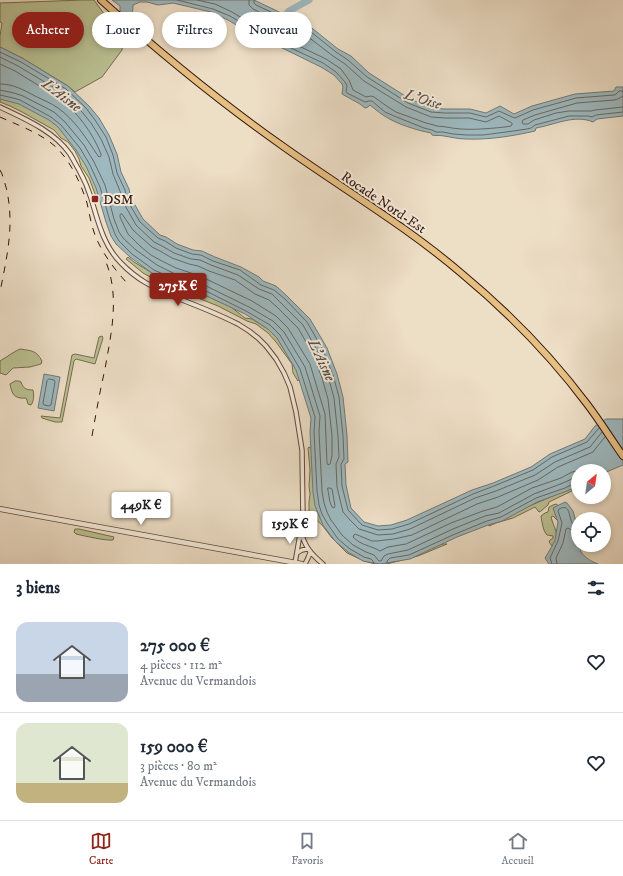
<!DOCTYPE html>
<html lang="fr">
<head>
<meta charset="utf-8">
<style>
  :root { --surface:#fff; --page:#f2f2f3; --text:#1f2937; --muted:#747a83; --line:#e0e1e3; --accent:#8f2418 }
  body { margin:0; font-family:"IM FELL DW Pica",serif; background:var(--page); color:var(--text); height:100vh; display:flex; flex-direction:column; font-size:15px; white-space:nowrap }
  * { box-sizing:border-box; margin:0 }
  p { font-size:13px; color:var(--muted) }
  .icon { flex:none; width:22px; height:22px; fill:none; stroke:currentColor; stroke-width:2; stroke-linecap:round; stroke-linejoin:round }
  .map { position:relative; height:564px; overflow:hidden }
  .drawer { display:flex; flex-direction:column; background:var(--surface); flex:1 }
  .drawer>* { flex:none }
  .guide { position:absolute; left:12px; top:12px; width:400px; height:36px; display:flex; gap:8px }
  .needle { width:26px; rotate:29deg }
  .fabs { position:absolute; left:571px; top:464px; display:grid; gap:8px }
  .fabs a { display:grid; place-items:center; width:40px; height:40px; border-radius:50%; background:var(--surface); box-shadow:0 2px 6px #0003; font-size:20px }
  .price { position:absolute; translate:-50% -34px; padding:0 9px; border-radius:4px; background:#fff; color:#222; font-size:13px; line-height:26px; filter:drop-shadow(0 1px 2px #0008) }
  .price::after { content:''; position:absolute; left:50%; top:24px; width:12px; height:9px; margin-left:-6px; background:inherit; clip-path:polygon(0 0,100% 0,50% 100%) }
  .price.on { background:var(--accent); color:#fff }
  ul { padding:0; list-style:none }
  li { display:flex; align-items:center; gap:12px; height:100px; padding:0 16px }
  li+li { border-top:1px solid var(--line) }
  li span { display:grid; place-items:center; flex:none; width:112px; height:80px; border-radius:12px; color:#555 }
  li>.icon { margin-inline-start:auto }
  span .icon { width:48px; height:48px; fill:#fffc; stroke-width:1 }
  li b { font-size:17px }
  h2 { display:flex; justify-content:space-between; align-items:center; height:48px; padding:0 16px; font-size:17px }
  .tag { padding:0 14px; border-radius:18px; background:var(--surface); box-shadow:0 2px 6px #0003; font-size:14px; line-height:36px }
  .tag.on { background:var(--accent); color:#fff }
  .dock { display:flex; justify-content:space-around; align-items:center; height:56px; border-top:1px solid var(--line); background:var(--surface); font-size:11px; color:var(--muted) }
  .dock a { display:grid; justify-items:center; gap:2px }
  .dock .on { color:var(--accent) }
  .map>svg:first-child { display:block }
</style>
</head>
<body>
<div class="map">
<svg width="623" height="564" viewBox="0 0 623 564">
  <rect width="100%" height="100%" fill="#eddec6"/>
  <filter id="stains"><feTurbulence type="fractalNoise" baseFrequency=".005" numOctaves="4"/><feColorMatrix values="0 0 0 0 .2 0 0 0 0 .09 0 0 0 0 .02 0 0 0 .5 -.17"/></filter>
  <radialGradient id="worn" r=".72"><stop offset=".6" stop-color="#630" stop-opacity="0"/><stop offset="1" stop-color="#630" stop-opacity=".3"/></radialGradient>
  <path fill="#bac193" stroke="#786c4f" d="M83,0H94L110,22L123,37L122,50L102,77L75,92L68,86L22,58L0,47V36L2,23L0,22V3Z
    M0,96L24,105L51,119L69,138L89,168L100,195V199L95,194L89,178L81,166L79,159L75,151L68,142L61,138L54,130L22,112L10,106L0,102Z
    M128,257L134,262L152,273L170,282L194,290L231,307L245,318L252,319L268,329L277,338L301,377L298,381L293,373L292,364L276,342L268,333L256,324L247,321L218,306L198,298L194,295H191L175,286L157,281L143,273L126,259Z
    M102,336L103,338L95,364L76,359L74,361L62,422H55L42,418L41,416L60,418L72,355L75,354L94,358L99,337Z
    M20,349C32,351 36,350 42,361L41,364L30,367L13,368L6,375L0,373V361C7,357 13,352 20,349Z
    M15,381H19L21,382C23,389 27,390 33,390C34,395 34,401 31,405L28,404L27,400L26,398C14,399 12,394 10,384Z
    M309,447L313,449L316,500L423,552L442,544H447L418,556L387,564H375L364,561L347,553L332,538L322,525L311,515L309,511V502L310,494L309,486L310,470L308,448Z
    M578,485V488L549,502L548,505L541,511L539,512L535,507L513,518L496,523L489,526L488,524Z
    M556,504L559,506V518L557,520L553,516L551,517C554,529 559,531 555,545L552,546L549,542L550,540L553,538V536L547,535C543,531 542,522 541,516L545,513L548,512L549,507L553,505Z
    M75,529H79L114,537L113,540C106,541 85,536 76,534L74,532Z"/>
  <path fill="#9db9bf" stroke="#737877" d="M112,0H254L275,10L291,18L298,20L308,25L338,49L351,56L369,73L410,99L432,108L445,109H470L486,113L500,106L514,114L532,106L575,94L614,91L616,87H623V116L597,119L593,122C575,114 554,125 536,128L535,131C513,136 489,140 466,139C458,139 451,137 444,136C440,135 436,136 432,135L431,133C416,130 396,124 383,115C378,112 374,108 370,105L368,107L365,108L360,104L342,94L343,87L342,84L334,75L321,67L274,44L246,28L238,26L228,20L211,12L173,3L158,5L147,2H140L133,5C133,16 131,17 120,15V6Z
    M0,47L22,58L68,86L89,106L99,118L109,135L117,154L121,172L129,189L131,198L143,219L160,235L166,237L177,244L193,250L202,251L215,257L241,267L259,277L263,281L276,286L287,296L310,319L327,348L337,374L343,397L347,435L348,462L345,464L346,485L351,508L364,522L378,526L391,525L407,520L472,490L493,483L531,467L550,454L585,439L595,426L606,419H623V465L604,473V471H578V486L567,491L537,502L502,521L488,525L457,537L410,559L380,564L363,561L348,552L335,541L323,525L315,506L313,492L310,432L311,418L296,370L277,338L268,329L245,314L194,290L170,282L152,273L130,257L116,244L111,236L106,222L96,188L86,166L76,150L58,127L49,120L19,104L0,99Z
    M44,374L60,377L54,411L38,408Z
    M565,502L567,503L573,511L577,526L576,536L578,545H579C579,546 581,551 581,552C584,557 592,562 598,564H549L545,558L551,548L555,540L558,522L553,508Z"/>
  <g fill="none" stroke-linecap="round" stroke-linejoin="round">
    <path stroke="#696865" stroke-width="1" d="M177,0L213,9L230,16L240,22L247,24L276,41L323,63L336,72L345,82L347,86L346,91L347,93L365,102L369,101H372L385,112L394,116L424,128L432,130L436,132H443L453,134L466,135H483L506,132L527,129L531,128L535,125L569,116H588L592,117L596,115L623,112
      M197,0L215,4L232,12L242,18L250,20L278,36L326,59L341,69L349,80L353,90L366,97L371,96L374,97L388,107L396,112L426,123L434,125C438,127 442,126 446,127C466,131 485,129 505,127L511,126L512,125V123L499,116L486,122L469,118H445L431,117L406,107L364,81L345,64L333,56L303,33L295,29L287,26L253,9L249,5V0
      M254,0V3L256,5L273,13L289,22L297,24L306,28L336,52L348,60L367,77L408,103L431,112L445,113H470L486,117L499,111L512,117L515,118L533,110L576,98L614,95L616,94L619,91H623
      M0,52L21,62L66,89L86,108L95,120L106,137L113,155L117,173L125,190L127,200L140,222L158,238L165,241L176,248L192,254L201,255L213,261L240,270L261,285L274,290L285,299L307,322L323,350L333,375L339,397L343,436L344,459L341,464L342,486L348,510L362,525L378,530L392,529L409,524L473,494L494,486L533,470L552,457L587,442L599,428
      M0,57L18,66L63,93L82,112L91,123L101,139L109,157L113,174L120,191L123,202L136,225L154,242L162,246L174,253L191,259L200,260L211,265L238,275L259,289L272,294L303,325L318,352L328,376L334,398L338,436L339,457L336,464L337,487L343,512L351,521L359,529L378,535L393,534L410,529L475,498L496,491L535,475L555,462L590,447L602,432
      M0,64L15,71L59,98C78,113 92,132 101,154V156L99,157L98,156C87,139 74,119 58,108C51,103 43,100 35,96C24,90 13,84 0,84
      M0,90L14,93L23,96L54,112L65,122L84,145L94,162L105,185L114,219L119,232L123,238L136,250L157,265L173,273L198,282L249,307L273,321L284,332L305,367L320,416L319,432L322,491L324,503L327,512L331,520L342,535L353,545L366,552L374,555L379,561H381L384,556L388,554L408,550L453,529L485,516L499,513L534,494L563,483L574,478L578,477
      M0,95L13,98L20,100L51,117L61,125L80,148L90,165L100,187L110,221L115,234L119,241L132,254L154,270L172,278L196,286L246,311L270,325L280,335L300,369L315,417L314,432L317,491L319,505L322,514L327,523L338,539L350,549L364,557L371,559L373,561L374,564
      M623,96L618,99L614,100L577,103L535,115L523,120L522,122L523,124H528L534,120L556,113L569,111H591L595,110L623,107
      M122,214L133,230L152,247L160,251L172,258L189,264L198,266L209,271L235,280L255,294L269,300L277,307L298,328L313,354L322,378L328,399L332,436V456L330,464L328,465L327,463L325,414L310,364L288,328L276,316L252,301L200,276L176,268L160,260L151,255L140,246L128,234L120,217V215Z
      M49,379L54,380L55,382L51,405L49,406L44,405L43,403L47,381Z
      M578,471L572,472L561,478L532,488L497,507L483,511L451,523L406,544L388,547L380,551C370,545 362,546 353,537L354,535L355,534L372,541H377L394,539L412,535L477,504L498,497L538,480L558,467L593,452L596,448L605,437
      M328,488H330L332,489L335,506L334,508L332,507L330,502Z
      M387,564V561L390,558L409,555L455,534L487,521L501,517L536,498L565,488L575,483H578
      M552,564L550,558L558,541L562,523L558,511L559,509C573,502 567,522 575,526C576,527 577,527 578,527
      M557,564L556,558L563,543L566,529L568,528L573,531L578,532"/>
    <path stroke="#9db9bf" stroke-width="7" d="M279,22L289,11L309,0"/>
    <defs>
      <path id="minor" d="M0,107C25,119 54,131 70,154C73,159 76,165 79,170C84,179 88,188 91,198C98,221 103,245 121,263C138,281 155,288 177,298C198,306 218,314 238,324L249,331L258,338L266,346L276,359L284,373L290,387L296,412L302,450L303,517L295,563
        M301,532C305,547 311,554 323,564
        M297,553L302,550L307,549
        M305,564L308,558L310,553"/>
      <path id="tertiary" d="M0,509L302,564"/>
      <path id="primary" d="M101,0C159,52 220,102 284,147C343,189 406,226 461,273C508,312 551,356 587,404C600,421 611,439 623,456"/>
    </defs>
    <use href="#minor" stroke="#63483a" stroke-width="5.5"/>
    <use href="#tertiary" stroke="#63483a" stroke-width="6"/>
    <use href="#primary" stroke="#35160b" stroke-width="8"/>
    <use href="#minor" stroke="#f3eada" stroke-width="3.5"/>
    <use href="#tertiary" stroke="#f3eada" stroke-width="4.5"/>
    <use href="#primary" stroke="#e6bf83" stroke-width="6"/>
    <path stroke="#35160b" stroke-width="1" stroke-dasharray="7 7" stroke-linecap="butt" d="M0,117C20,126 43,134 58,149C72,164 81,184 87,203C90,216 92,231 99,244C106,258 116,271 127,283
      M0,170C3,175 4,181 6,187C15,224 7,256 0,292
      M92,436C96,413 100,391 105,369C111,334 120,297 106,262"/>
  </g>
  <rect fill="#8f2418" stroke="#f3eada" stroke-width="1.5" x="91" y="195" width="8" height="8" rx="2"/>
  <g text-anchor="middle" stroke-width="4" stroke-linejoin="round" paint-order="stroke">
    <g font-size="14" fill="#35160b" stroke="#f3eada" text-anchor="start">
      <text x="103" y="204">DSM</text>
    </g>
    <g font-size="14" fill="#35160b" stroke="#f3eada">
      <text transform="translate(384 202) rotate(34)" y="5">Rocade Nord-Est</text>
    </g>
    <g font-size="15" font-style="italic" fill="#594f4a" stroke="#f3eada">
      <text transform="translate(62 95) rotate(37)" y="5">L'Aisne</text>
      <text transform="translate(423 99) rotate(17)" y="5">L'Oise</text>
      <text transform="translate(322 360) rotate(65)" y="5">L'Aisne</text>
    </g>
  </g>
  <rect width="100%" height="100%" filter="url(#stains)"/>
  <rect width="100%" height="100%" fill="url(#worn)"/>
</svg>
<div class="fabs">
<a><svg class="needle" viewBox="-14 -14 28 28"><path d="M0-13l5 13h-10z" fill="#e53935"/><path d="M0 13l5-13h-10z" fill="#747a83"/></svg></a>
<a><svg class="icon" aria-label="locate" viewBox="0 0 24 24"><circle cx="12" cy="12" r="6"/><path d="M12 2v4M12 18v4M2 12h4M18 12h4"/></svg></a>
</div>
<b class="price on" style="left:178px;top:307px">275K €</b>
<b class="price" style="left:141px;top:526px">449K €</b>
<b class="price" style="left:290px;top:545px">159K €</b>
<div class="guide">
<a class="tag on">Acheter</a>
<a class="tag">Louer</a>
<a class="tag">Filtres</a>
<a class="tag">Nouveau</a>
</div>
</div>
<section class="drawer">
<h2>3 biens<svg class="icon" aria-label="filters" viewBox="0 0 24 24"><path d="M4 7h16M4 17h16"/><circle cx="9" cy="7" r="2"/><circle cx="15" cy="17" r="2"/></svg></h2>
<ul>
<li><span style="background:linear-gradient(#c9d6e8 65%,#9aa5b1 0)"><svg class="icon" aria-label="home" viewBox="0 0 24 24"><path d="M3 11l9-7 9 7M6 9v11h12V9"/></svg></span><div><b>275 000 €</b><p>4 pièces · 112 m²</p><p>Avenue du Vermandois</p></div><svg class="icon" aria-label="heart" viewBox="0 0 24 24"><path d="M12 20l-8-8c-3-5 5-10 8-4 3-6 11-1 8 4z"/></svg></li>
<li><span style="background:linear-gradient(#dfe7d0 75%,#c2b280 0)"><svg class="icon" aria-label="home" viewBox="0 0 24 24"><path d="M3 11l9-7 9 7M6 9v11h12V9"/></svg></span><div><b>159 000 €</b><p>3 pièces · 80 m²</p><p>Avenue du Vermandois</p></div><svg class="icon" aria-label="heart" viewBox="0 0 24 24"><path d="M12 20l-8-8c-3-5 5-10 8-4 3-6 11-1 8 4z"/></svg></li>
</ul>
</section>
<nav class="dock">
<a class="on"><svg class="icon" aria-label="map" viewBox="0 0 24 24"><path d="M3 6l6-2 6 2 6-2v14l-6 2-6-2-6 2zM9 4v14M15 6v14"/></svg>Carte</a>
<a><svg class="icon" aria-label="saved" viewBox="0 0 24 24"><path d="M7 4h10v16l-5-4-5 4z"/></svg>Favoris</a>
<a><svg class="icon" aria-label="home" viewBox="0 0 24 24"><path d="M3 11l9-7 9 7M6 9v11h12V9"/></svg>Accueil</a>
</nav>
</body>
</html>
